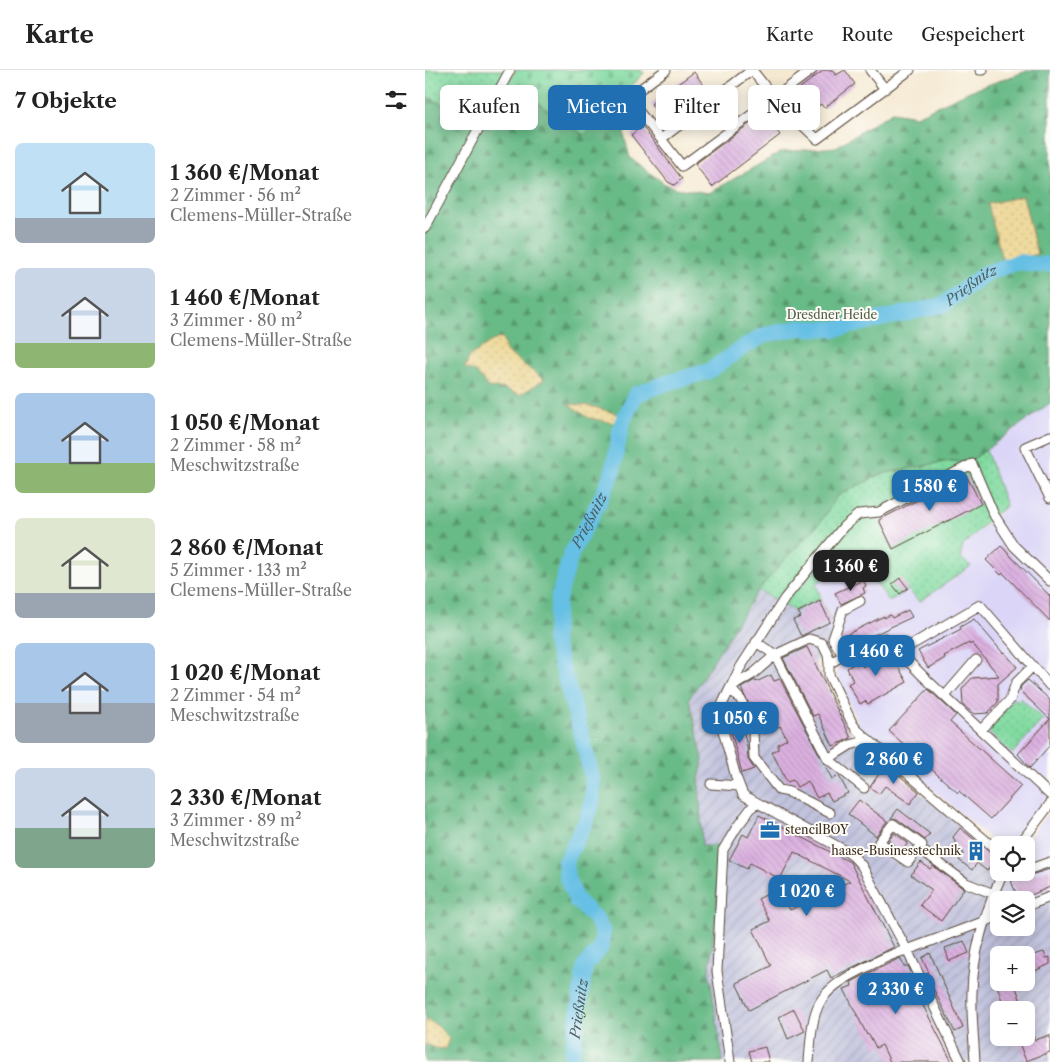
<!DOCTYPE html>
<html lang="de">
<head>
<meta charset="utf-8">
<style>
  :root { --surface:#fff; --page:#f2f2f2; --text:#222; --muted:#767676; --line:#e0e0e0; --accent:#1f6fb2 }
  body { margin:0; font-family:"Libre Caslon Text",serif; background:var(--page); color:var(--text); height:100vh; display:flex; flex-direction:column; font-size:19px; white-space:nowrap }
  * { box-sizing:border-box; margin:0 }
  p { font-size:16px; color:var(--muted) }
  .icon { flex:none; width:28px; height:28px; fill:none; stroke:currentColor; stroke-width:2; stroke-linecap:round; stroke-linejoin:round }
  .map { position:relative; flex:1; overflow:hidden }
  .panel { display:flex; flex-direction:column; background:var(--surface); width:425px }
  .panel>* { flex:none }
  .banner { position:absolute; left:15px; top:15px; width:475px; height:45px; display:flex; gap:10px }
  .tools { position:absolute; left:565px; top:766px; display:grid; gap:10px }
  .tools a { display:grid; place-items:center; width:45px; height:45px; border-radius:8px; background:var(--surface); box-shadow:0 2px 12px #0003; font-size:25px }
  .price { position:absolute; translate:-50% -42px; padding:0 11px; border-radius:10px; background:var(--accent); color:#fff; font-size:16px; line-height:32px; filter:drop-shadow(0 1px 2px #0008) }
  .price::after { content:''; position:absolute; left:50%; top:30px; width:15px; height:11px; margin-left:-8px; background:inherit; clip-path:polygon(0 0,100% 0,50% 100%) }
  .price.selected { background:#222; color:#fff }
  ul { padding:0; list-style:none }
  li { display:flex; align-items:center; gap:15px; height:125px; padding:0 15px }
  li span { display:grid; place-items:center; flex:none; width:140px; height:100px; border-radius:8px; color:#555 }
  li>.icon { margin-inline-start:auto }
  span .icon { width:60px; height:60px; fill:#fffc; stroke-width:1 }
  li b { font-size:21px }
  h2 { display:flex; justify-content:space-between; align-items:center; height:60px; padding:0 15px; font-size:21px }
  .chip { padding:0 18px; border-radius:8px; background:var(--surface); box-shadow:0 2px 12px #0003; font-size:18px; line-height:45px }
  .chip.selected { background:var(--accent); color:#fff }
  header { display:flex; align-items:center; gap:30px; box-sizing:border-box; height:70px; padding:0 25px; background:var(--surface); border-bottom:1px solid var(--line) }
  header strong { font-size:24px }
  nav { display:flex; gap:28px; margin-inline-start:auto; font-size:18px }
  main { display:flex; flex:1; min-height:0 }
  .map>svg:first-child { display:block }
</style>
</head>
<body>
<header>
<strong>Karte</strong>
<nav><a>Karte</a><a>Route</a><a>Gespeichert</a></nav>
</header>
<main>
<section class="panel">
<h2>7 Objekte<svg class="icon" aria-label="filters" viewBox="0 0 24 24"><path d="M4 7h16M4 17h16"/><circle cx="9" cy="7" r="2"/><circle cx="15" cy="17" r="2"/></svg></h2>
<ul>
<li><span style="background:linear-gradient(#bfe0f5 75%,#9aa5b1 0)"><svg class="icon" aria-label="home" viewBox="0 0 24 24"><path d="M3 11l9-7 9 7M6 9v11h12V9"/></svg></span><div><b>1 360 €/Monat</b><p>2 Zimmer · 56 m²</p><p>Clemens-Müller-Straße</p></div></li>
<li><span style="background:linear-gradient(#c9d6e8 75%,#8fb573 0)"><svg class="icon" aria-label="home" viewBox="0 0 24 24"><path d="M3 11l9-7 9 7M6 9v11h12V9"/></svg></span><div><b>1 460 €/Monat</b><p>3 Zimmer · 80 m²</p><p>Clemens-Müller-Straße</p></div></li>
<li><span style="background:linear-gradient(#a9c7e8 70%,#8fb573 0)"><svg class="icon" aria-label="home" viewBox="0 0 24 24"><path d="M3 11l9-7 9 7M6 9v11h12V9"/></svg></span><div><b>1 050 €/Monat</b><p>2 Zimmer · 58 m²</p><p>Meschwitzstraße</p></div></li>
<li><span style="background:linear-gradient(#dfe7d0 75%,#9aa5b1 0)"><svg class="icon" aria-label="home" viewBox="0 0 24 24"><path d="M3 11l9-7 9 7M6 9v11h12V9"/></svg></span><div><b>2 860 €/Monat</b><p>5 Zimmer · 133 m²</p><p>Clemens-Müller-Straße</p></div></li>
<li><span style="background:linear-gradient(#a9c7e8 60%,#9aa5b1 0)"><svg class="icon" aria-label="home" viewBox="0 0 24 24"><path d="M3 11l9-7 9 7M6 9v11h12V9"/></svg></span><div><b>1 020 €/Monat</b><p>2 Zimmer · 54 m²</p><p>Meschwitzstraße</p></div></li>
<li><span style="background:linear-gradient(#c9d6e8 60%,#7fa58c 0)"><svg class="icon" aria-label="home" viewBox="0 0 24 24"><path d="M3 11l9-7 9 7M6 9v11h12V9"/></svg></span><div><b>2 330 €/Monat</b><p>3 Zimmer · 89 m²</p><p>Meschwitzstraße</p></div></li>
</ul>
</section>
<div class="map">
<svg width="625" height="992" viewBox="0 0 625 992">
  <defs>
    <pattern id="industrial-furrows" width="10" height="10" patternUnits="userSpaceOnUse" patternTransform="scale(1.25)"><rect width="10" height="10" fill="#c1c2dd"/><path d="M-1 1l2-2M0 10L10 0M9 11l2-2" fill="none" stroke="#a7a7bd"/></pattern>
    <pattern id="grass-dots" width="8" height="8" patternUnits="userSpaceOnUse" patternTransform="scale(1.25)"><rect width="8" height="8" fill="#81daa0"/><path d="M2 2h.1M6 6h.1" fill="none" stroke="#70bb89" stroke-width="1.8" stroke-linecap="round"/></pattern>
    <pattern id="forest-firs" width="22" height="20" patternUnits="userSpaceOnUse" patternTransform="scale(1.25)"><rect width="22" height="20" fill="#68ba86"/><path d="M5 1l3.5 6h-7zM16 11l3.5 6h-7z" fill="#57976d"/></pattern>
    <pattern id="sand-dots" width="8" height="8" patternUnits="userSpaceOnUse" patternTransform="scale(1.25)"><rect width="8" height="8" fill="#eeda9e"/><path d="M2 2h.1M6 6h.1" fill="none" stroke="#cdbb88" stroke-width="1.8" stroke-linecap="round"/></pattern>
    <pattern id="cemetery-stones" width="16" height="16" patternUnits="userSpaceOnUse" patternTransform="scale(1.25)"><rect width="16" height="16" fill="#81daa0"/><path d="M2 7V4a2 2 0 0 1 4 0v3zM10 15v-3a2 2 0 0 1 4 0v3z" fill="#70bb89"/></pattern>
    <pattern id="building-back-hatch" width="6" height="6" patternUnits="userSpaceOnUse" patternTransform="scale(1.25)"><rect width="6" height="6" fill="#dbb1e0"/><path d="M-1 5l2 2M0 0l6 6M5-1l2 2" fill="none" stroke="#bd98c0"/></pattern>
  </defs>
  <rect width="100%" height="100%" fill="#fdfcf7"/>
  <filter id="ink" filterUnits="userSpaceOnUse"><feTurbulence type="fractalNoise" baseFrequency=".02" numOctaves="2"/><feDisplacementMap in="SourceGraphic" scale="10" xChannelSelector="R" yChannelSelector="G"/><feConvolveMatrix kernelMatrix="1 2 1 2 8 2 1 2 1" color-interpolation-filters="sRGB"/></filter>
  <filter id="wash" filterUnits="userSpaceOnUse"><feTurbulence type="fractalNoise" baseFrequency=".0096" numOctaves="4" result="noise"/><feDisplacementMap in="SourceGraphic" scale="20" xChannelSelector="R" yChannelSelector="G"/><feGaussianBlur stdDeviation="1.12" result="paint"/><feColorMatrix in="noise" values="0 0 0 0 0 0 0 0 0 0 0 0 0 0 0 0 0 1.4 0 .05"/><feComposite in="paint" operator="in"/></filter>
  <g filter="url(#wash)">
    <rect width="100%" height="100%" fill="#f5e9d2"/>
    <path fill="#dbd6f7" d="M625,333V722L587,774L574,776L435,658L410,601L418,590L399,556L408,551L391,514L429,483L464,531L484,520L546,496L535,488L538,476L581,436L561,380Z
      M625,740V823L601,832V830H574V842L564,845L581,803L601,802V775H598Z"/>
    <path fill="url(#industrial-furrows)" fill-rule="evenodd" d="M333,520L369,541L396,528L408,552L400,556L412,581L390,592L428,668L574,787V802L555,854L574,848V858H601V839L625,831V992H298L284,901L292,839L277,777L274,710L278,690L264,629ZM574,885H601V912H574ZM574,940H601V968H574Z"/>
    <path fill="url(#grass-dots)" stroke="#5e825f" d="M0,0H80L53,51L0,26Z
      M561,380L581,436L569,445L538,476L535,488L546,496L494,532L484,520L464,531L429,483L391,514L396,528L369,541L333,520L361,488L395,453L412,426L456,404L524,391L544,392Z
      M589,628L593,631L595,628L618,649L587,684L561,659Z"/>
    <path fill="url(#forest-firs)" stroke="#527252" fill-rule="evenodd" d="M80,0H81L78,8L83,13L159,65L195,28L202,37L197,45L200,69L205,88L240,114L250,118L284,123L356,82L411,77L467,42L491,46L545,21L605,0H625V333L544,392L524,391L456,404L412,426L395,453L361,488L333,520L264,629L278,690L274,710L277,776H293L292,839L284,901L298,992H0V974L10,978L2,950L0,951V26L53,51ZM598,127L612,184L578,193V192ZM51,302L94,325L81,319L63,317Z"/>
    <path fill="url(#sand-dots)" stroke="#94825e" d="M598,126L612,184L578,193L563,134Z
      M77,267L81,281L119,310L94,325L81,319L63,317L51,302L40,298L45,286L65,272Z
      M143,334L166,336L195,345L190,353L164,348Z
      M2,950L13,956L24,969L20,979L10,978L0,974V951Z"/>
    <path fill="url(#cemetery-stones)" stroke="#5e825f" d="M91,0H216L219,3L159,65L83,13Z"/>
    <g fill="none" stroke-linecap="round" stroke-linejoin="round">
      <path stroke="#66bfe4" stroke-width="16" id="s1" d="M146,992L160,896L176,877L178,862L170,848L151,830L142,808L140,792L161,751L167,733L168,712L156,662L129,570L133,530L146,484L174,432L187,404L197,353L211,324L245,312L284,301L320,276L340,265L373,258L412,259L518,235L561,203L594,192L614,195L625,194"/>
    </g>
    <g id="blocks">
      <path fill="url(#building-back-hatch)" d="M399,0H407L411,5L420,0L430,14L399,38L396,34L382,45L367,24Z
        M269,2L283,21L240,53L226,34Z
        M339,43L355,65L287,117L270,94Z
        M217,56L257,109L249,115L243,112L206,65Z
        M541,405L556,434L468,479L454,450Z
        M576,476L625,526V551L578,503L576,505L561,490Z
        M475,508L483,518L475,524L467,514Z
        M438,510L441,516L438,518L440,523L416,534L410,523Z
        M395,531L405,552L376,566L368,550L376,547L373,542Z
        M483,540L487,547L421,578L415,568L459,546V548L465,545L467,548Z
        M549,549L578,583L579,582L592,597L573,614V632L563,643L549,644L538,635L537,619L547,608L574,606L547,573L545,575L544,573L519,586L520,588L503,598L493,581L536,559L535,557Z
        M461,575L482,612L443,634L440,631L435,634L423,614L428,611L422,598L435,590L438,597L451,589L447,583Z
        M382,577L426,668L408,676L393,644L388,646L358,588Z
        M346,605L349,611L355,609L407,709L414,706L423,723L407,731L402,723L392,728L383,711L372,717L368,710L362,712L347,682L353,679V674L362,669L355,656L338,664L316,618L330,610L331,612Z
        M603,610L625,630V649L595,621L596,616Z
        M503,619L531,645L525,652L596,716L566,749L534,721L533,723L464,661Z
        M315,646L322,676L323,689L329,699L317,703L303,650Z
        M625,649V675L605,698L593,684Z
        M461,694L494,722L485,734L460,716L454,724L445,717Z
        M434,730L462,751L451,766L423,744Z
        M473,739L505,764L500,770L472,749L466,748Z
        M334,745L425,792L469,877L406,908L402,900L324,940L311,913L346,896L328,859L345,851L333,829L354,818L365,840L425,811L369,782L355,809L325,793L322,799L304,790L318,764L323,767Z
        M535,758L572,788L562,801L552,793L547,800L534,790L539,783L533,779L528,767Z
        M469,763L483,773L477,781L463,771Z
        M496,792L505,799L508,796L539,819L516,851L495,835L507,820L486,805Z
        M625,799V817L594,830L586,811Z
        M539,871L544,883L524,891L520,878Z
        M619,882L621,888L625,887V894L601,905V887Z
        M505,883L538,958L530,962L501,904L504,903L497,888Z
        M475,888L479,896H483L491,912L487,914L527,992H465L457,975L451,978L444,964L442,965L419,919L427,916L426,912Z
        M571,912H589L599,940H580Z
        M369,939L380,961L363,969L354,947Z
        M601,948L610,970L625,965V982L601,991L592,968H601Z
        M340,977L344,992H327L324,981Z"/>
    </g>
  </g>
  <g filter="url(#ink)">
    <use href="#blocks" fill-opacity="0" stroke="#574739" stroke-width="1"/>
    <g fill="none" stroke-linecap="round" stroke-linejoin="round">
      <defs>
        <path id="minor" d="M241,0L203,28L236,69L327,0
          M327,0L349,28L392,69L485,0
          M445,0L460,19
          M555,0H558
          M236,69L257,96L387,0
          M0,158L85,0
          M625,366L600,377L625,428
          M460,568L412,589L404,594V605L427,653L432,660L574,782
          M331,572L350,585L328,604L305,618L316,630L328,660L329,688L354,720L364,722L405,743
          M418,586L408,569L418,540L435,531
          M404,594L403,585L397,573L384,569L350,585L403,689L439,718
          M625,616L555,535L474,582L499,607L625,725
          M520,626L551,590
          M556,660L585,630L591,613L603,601
          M403,689L425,675L444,670
          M286,714L314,716
          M594,775L625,734
          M494,778L497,775L468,754L454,772L483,792L494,778L541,813L569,824
          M602,800L625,792
          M601,836L625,827
          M305,992L292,901L298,780L312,757L330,733
          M384,992C388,938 388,923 440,898C453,891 467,883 482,880L574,846
          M536,992L482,880L437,796L428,786L421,781L318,725L311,707L293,643L315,598L360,528L419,456L434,444L454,442L547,394L569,445L589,476L625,511
          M550,992C549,969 546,945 547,922C548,881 561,840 578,802"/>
      </defs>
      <use href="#minor" stroke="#574739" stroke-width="11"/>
      <use href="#minor" stroke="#fff" stroke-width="9"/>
    </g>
  </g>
  <defs>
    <symbol id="office-bare" viewBox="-9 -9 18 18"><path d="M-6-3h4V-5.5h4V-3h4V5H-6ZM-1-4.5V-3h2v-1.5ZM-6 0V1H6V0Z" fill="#1f6fb2" stroke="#fdfcf7" stroke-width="2.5" paint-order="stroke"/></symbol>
    <symbol id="building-bare" viewBox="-9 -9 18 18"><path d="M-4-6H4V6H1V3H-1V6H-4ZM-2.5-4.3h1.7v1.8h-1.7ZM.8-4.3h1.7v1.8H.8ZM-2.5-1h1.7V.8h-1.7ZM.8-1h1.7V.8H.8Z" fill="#1f6fb2" stroke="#fdfcf7" stroke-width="2.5" paint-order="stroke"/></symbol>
  </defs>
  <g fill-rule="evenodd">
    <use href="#office-bare" x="331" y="746" width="28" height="28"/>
    <use href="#building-bare" x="537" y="767" width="28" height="28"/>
  </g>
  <g text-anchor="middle" stroke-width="4" stroke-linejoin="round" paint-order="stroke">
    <g font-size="12" fill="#505f45" stroke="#fdfcf7">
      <text x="407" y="249">Dresdner Heide</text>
    </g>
    <g font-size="12" fill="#3b2a1e" stroke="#fdfcf7" text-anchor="start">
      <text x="360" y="764">stencilBOY</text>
      <text x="536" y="785" text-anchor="end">haase-Businesstechnik</text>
    </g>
    <g font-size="14" font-style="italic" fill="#4a5e63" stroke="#fdfcf7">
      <text dy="5" stroke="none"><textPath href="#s1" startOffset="1074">Prießnitz</textPath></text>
      <text dy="5" stroke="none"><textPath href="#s1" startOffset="579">Prießnitz</textPath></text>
      <text dy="5" stroke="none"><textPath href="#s1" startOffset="54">Prießnitz</textPath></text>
    </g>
  </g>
</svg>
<div class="tools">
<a><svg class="icon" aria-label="locate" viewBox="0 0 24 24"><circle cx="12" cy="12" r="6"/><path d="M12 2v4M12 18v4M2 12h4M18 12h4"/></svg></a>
<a><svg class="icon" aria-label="layers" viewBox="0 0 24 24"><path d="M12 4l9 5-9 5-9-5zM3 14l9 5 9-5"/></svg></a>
<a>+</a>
<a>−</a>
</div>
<b class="price" style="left:505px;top:442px">1 580 €</b>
<b class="price selected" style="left:426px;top:522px">1 360 €</b>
<b class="price" style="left:451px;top:607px">1 460 €</b>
<b class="price" style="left:315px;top:674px">1 050 €</b>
<b class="price" style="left:469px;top:715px">2 860 €</b>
<b class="price" style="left:382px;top:847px">1 020 €</b>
<b class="price" style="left:471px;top:945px">2 330 €</b>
<div class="banner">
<a class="chip">Kaufen</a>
<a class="chip selected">Mieten</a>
<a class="chip">Filter</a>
<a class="chip">Neu</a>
</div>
</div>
</main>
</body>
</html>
